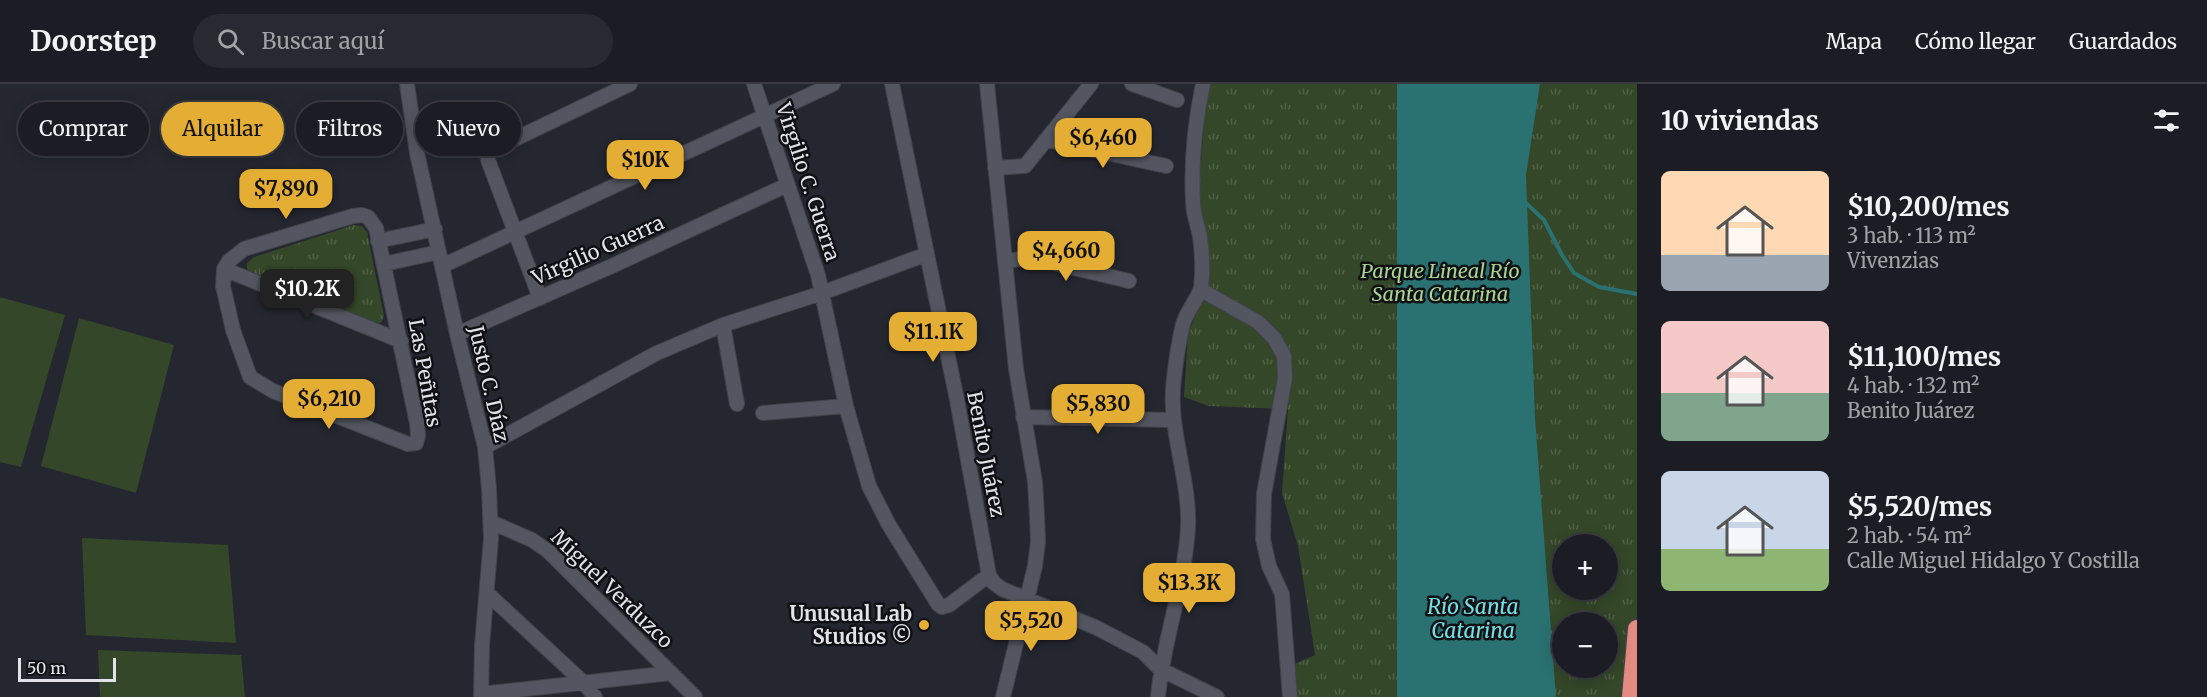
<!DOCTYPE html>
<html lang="es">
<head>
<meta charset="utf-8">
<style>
  :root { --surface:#1c1d24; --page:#292a31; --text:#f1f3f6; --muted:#a0a2a6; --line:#3a3b41; --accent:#e4ae35 }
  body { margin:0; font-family:Merriweather,serif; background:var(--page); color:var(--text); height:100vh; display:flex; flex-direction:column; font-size:22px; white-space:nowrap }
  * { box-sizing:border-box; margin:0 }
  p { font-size:20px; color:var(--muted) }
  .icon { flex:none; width:33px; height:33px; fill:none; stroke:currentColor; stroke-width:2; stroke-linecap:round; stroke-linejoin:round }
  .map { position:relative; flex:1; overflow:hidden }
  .side { display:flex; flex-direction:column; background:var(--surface); width:570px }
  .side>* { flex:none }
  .top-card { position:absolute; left:18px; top:18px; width:570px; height:54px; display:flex; gap:12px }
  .tools { position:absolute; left:1552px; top:450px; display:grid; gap:12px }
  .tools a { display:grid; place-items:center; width:66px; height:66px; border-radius:50%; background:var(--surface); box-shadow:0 3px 15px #0003,0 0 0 2px var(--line); font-size:30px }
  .scale { position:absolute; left:18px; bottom:15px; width:98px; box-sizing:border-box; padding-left:6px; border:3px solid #e2e3ea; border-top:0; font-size:16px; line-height:21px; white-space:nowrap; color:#e2e3ea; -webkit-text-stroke:4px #0f1014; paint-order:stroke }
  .price { position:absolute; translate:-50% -51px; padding:0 14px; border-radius:12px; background:var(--accent); color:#111; font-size:20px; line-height:39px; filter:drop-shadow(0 2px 3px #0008) }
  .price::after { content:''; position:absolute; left:50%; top:36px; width:18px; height:14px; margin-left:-9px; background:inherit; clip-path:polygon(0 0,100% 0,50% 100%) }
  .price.active { background:#222; color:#fff }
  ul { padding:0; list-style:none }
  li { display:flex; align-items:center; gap:18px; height:150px; padding:0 24px }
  li span { display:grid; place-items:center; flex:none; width:168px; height:120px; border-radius:9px; color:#555 }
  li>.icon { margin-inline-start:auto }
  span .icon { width:72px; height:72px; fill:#fffc; stroke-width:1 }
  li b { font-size:26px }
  h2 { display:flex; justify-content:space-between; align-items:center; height:72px; padding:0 24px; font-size:26px }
  .tag { padding:0 21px; border-radius:27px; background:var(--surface); box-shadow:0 3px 15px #0003,0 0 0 2px var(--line); font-size:21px; line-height:54px }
  .tag.active { background:var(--accent); color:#111 }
  header { display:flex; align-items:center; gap:36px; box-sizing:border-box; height:84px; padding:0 30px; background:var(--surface); border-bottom:2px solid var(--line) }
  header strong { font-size:28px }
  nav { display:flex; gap:33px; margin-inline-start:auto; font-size:21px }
  .search { width:420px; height:54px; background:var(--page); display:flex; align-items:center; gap:15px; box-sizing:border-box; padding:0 21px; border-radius:33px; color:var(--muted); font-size:22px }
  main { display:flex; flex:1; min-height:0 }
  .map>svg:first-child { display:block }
</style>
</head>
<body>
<header>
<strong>Doorstep</strong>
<div class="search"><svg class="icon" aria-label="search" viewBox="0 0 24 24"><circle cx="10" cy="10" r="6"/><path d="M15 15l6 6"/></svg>Buscar aquí</div>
<nav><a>Mapa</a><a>Cómo llegar</a><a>Guardados</a></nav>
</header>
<main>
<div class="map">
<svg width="1637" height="613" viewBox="0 0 1637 613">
  <defs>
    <pattern id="park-tufts" width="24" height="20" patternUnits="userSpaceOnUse" patternTransform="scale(1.5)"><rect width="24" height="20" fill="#344728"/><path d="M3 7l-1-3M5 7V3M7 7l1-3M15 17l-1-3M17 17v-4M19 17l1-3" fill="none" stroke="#516147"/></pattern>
  </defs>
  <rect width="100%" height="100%" fill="#252730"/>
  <path fill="url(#park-tufts)" fill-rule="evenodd" d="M1210,0H1637V613H1293L1295,580L1315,571L1298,462L1282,409L1288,325L1209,322L1184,313L1188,251L1206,201L1198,116L1205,27ZM1563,460H1608V506H1563ZM1563,538H1608V584H1563Z
    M354,141L362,142L367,148L384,232L381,239H373L252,190L247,185V179L254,173Z"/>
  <path fill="#344728" d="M0,213L65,231L21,383L0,378Z
    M79,234L174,261L136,409L41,382Z
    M82,454L228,461L236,559L86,551Z
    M98,566L241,571L245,613H100Z"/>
  <path fill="#2a7172" d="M1397,0H1540L1526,91L1535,334L1556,613H1397Z"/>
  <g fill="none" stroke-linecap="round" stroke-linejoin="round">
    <path stroke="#2a7172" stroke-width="4" d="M1525,118L1544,136L1562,171L1574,189L1599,203L1637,210"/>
    <defs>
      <path id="minor" d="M407,0L417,69L457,250L485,363L489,405L491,455L482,561L481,613
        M754,0L818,191L846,322L869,402L889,441L938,520L942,523L949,521L989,491
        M892,0L957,316L989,491L994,499L1002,505L1095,543L1143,568L1160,585L1217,613
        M987,0L1016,285L1035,398L1037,431L1038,458L1035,482L1003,613
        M1132,0L1177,16
        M1047,56L1166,82
        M995,84L1025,82L1091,0
        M362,131L368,133L376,144L417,339L418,352L416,359L408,360L403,358L273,307L250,293L233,246L223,202L224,185L229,177L244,165L353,132Z
        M378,157L435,145
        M1005,178L1028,173L1129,197
        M384,180L439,168
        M442,182L833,0
        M224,185L401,257
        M1201,206L1258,238L1274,254L1284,272L1285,294L1264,410L1263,455L1269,482L1282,510L1290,613
        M540,214L488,76L487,70L492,66L630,0
        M723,241L737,320
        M457,250L612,182L787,101
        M763,329L846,322
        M1023,333L1173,336
        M485,363L657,269L723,241L822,209L927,170
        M491,438L532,456L548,467L695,613
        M487,509L584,599L595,613
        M481,610L671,589
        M1158,613C1163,556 1185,500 1188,443C1190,393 1167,344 1174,294C1176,276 1179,257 1183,240C1186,228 1200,212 1201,203C1203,188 1202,168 1200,153C1198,142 1193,130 1193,118C1191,79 1195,38 1203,0"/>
      <path id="highway" d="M1631,613L1637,545"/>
    </defs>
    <use href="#minor" stroke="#41434a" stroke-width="16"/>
    <use href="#highway" stroke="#41434a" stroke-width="21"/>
    <use href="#minor" stroke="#535560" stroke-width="14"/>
    <use href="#highway" stroke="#e48b81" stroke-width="18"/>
  </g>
  <circle fill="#e4ae35" stroke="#0f1014" stroke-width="2" cx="924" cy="541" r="6"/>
  <g text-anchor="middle" stroke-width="5" stroke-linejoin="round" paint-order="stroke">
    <g font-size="20" fill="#e2e3ea" stroke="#0f1014">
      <text transform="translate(808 98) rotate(72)" y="7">Virgilio C. Guerra</text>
      <text transform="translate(598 166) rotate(-24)" y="7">Virgilio Guerra</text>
      <text transform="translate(425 289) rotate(80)" y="7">Las Peñitas</text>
      <text transform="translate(489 300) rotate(77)" y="7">Justo C. Díaz</text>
      <text transform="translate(986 370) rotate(79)" y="7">Benito Juárez</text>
      <text transform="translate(612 505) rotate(44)" y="7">Miguel Verduzco</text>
    </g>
    <g font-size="20" font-style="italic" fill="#aad491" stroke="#0f1014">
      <text x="1440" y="194">Parque Lineal Río<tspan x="1440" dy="23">Santa Catarina</tspan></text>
    </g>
    <g font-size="20" font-weight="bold" fill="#e2e3ea" stroke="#0f1014" text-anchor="end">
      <text x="912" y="537">Unusual Lab<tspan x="912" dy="23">Studios ©</tspan></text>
    </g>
    <g font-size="21" font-style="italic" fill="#74e0e2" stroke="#0f1014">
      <text x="1473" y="530">Río Santa<tspan x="1473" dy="24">Catarina</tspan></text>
    </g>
  </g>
</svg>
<div class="tools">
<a>+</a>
<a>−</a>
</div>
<div class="scale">50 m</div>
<b class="price" style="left:1103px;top:85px">$6,460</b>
<b class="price" style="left:645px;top:107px">$10K</b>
<b class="price" style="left:286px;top:136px">$7,890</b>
<b class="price" style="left:1066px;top:198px">$4,660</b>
<b class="price active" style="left:307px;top:236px">$10.2K</b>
<b class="price" style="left:933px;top:279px">$11.1K</b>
<b class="price" style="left:329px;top:346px">$6,210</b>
<b class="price" style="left:1098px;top:351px">$5,830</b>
<b class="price" style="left:1189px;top:530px">$13.3K</b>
<b class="price" style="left:1031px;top:568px">$5,520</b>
<div class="top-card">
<a class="tag">Comprar</a>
<a class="tag active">Alquilar</a>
<a class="tag">Filtros</a>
<a class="tag">Nuevo</a>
</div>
</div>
<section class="side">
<h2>10 viviendas<svg class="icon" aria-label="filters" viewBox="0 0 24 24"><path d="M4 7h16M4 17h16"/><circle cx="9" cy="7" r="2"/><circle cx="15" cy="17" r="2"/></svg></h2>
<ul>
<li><span style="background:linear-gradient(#ffd9b3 70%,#9aa5b1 0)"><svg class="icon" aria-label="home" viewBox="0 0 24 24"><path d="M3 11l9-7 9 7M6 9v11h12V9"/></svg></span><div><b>$10,200/mes</b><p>3 hab. · 113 m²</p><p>Vivenzias</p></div></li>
<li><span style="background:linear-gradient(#f6c9c9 60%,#7fa58c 0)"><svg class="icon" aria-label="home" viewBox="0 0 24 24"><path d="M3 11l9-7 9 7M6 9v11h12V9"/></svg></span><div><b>$11,100/mes</b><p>4 hab. · 132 m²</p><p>Benito Juárez</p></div></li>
<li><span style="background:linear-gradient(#c9d6e8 65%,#8fb573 0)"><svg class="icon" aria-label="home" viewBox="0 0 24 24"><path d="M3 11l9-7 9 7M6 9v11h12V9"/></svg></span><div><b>$5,520/mes</b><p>2 hab. · 54 m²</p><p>Calle Miguel Hidalgo Y Costilla</p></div></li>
</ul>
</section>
</main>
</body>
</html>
